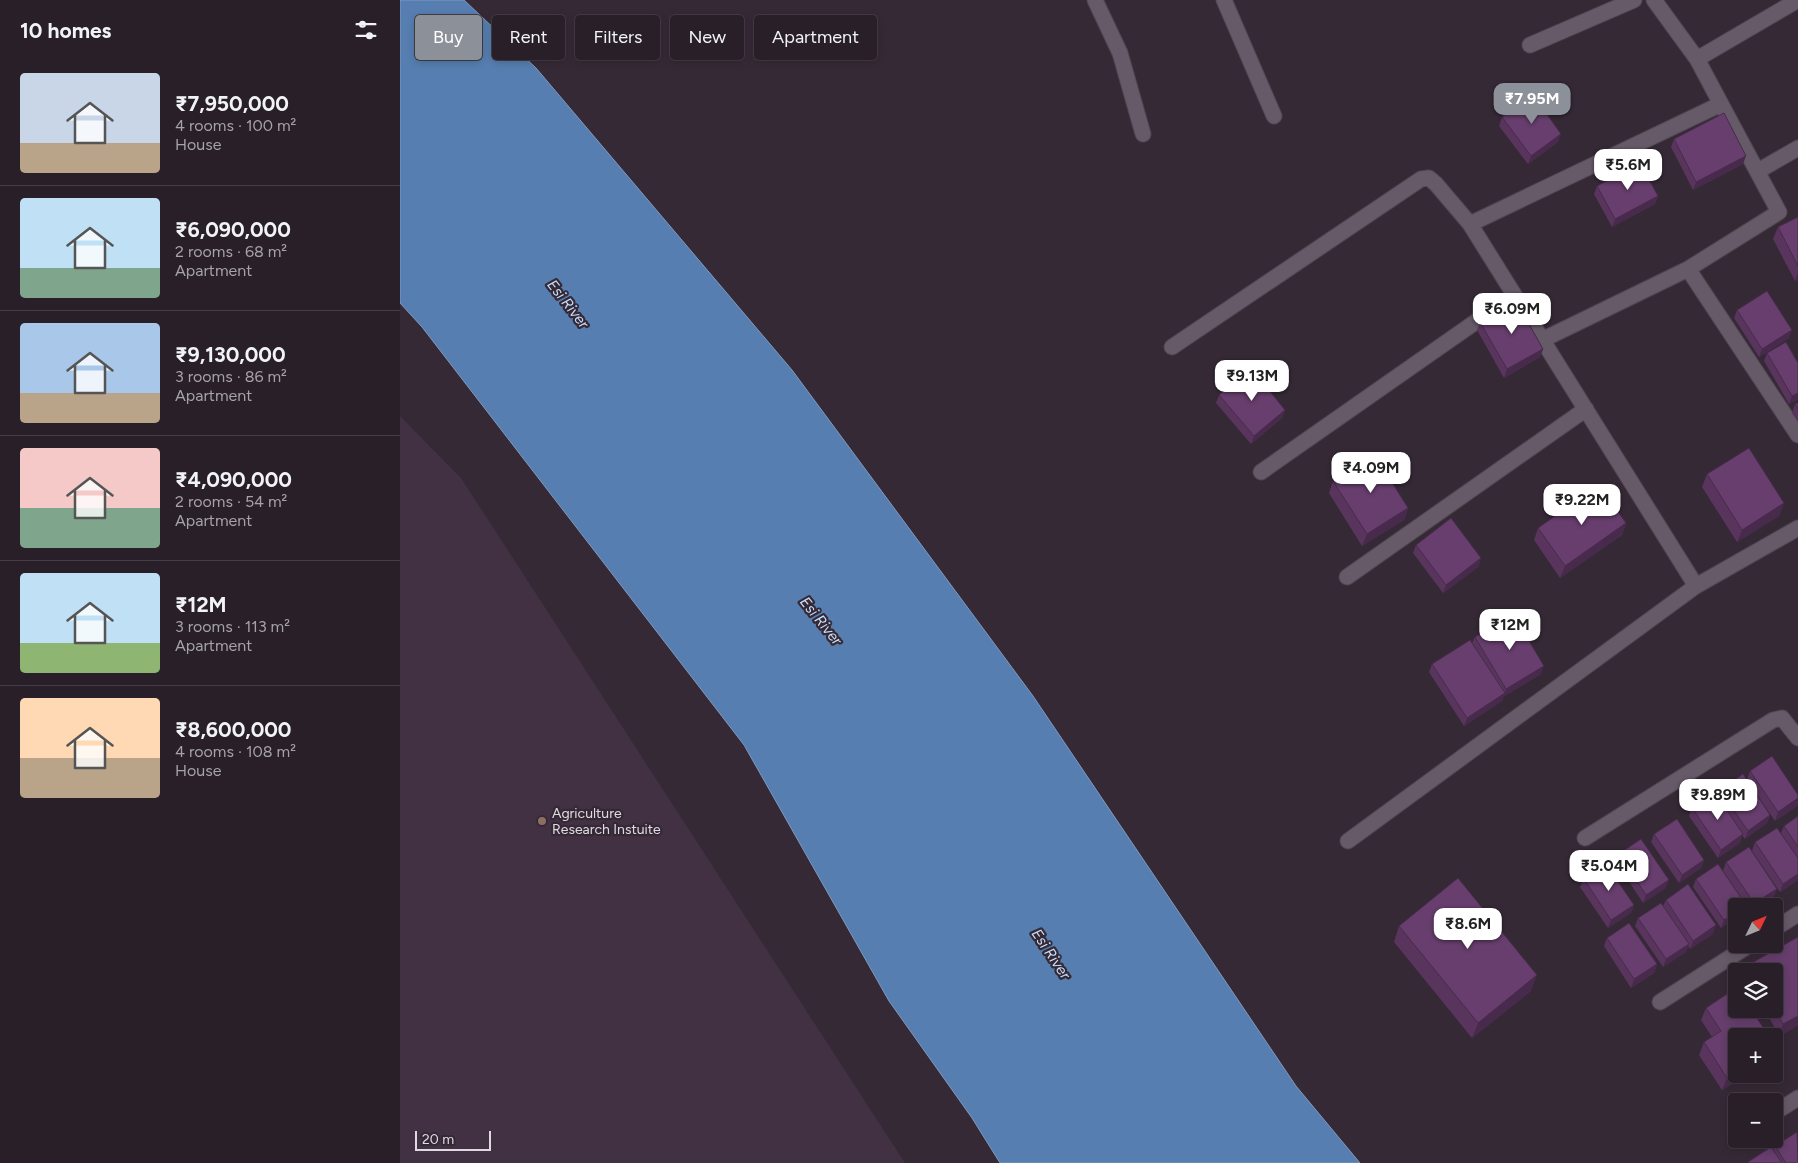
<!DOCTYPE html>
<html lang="en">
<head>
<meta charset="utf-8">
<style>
  :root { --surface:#281f28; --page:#342c34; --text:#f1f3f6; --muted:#a5a2a8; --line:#443d45; --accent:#8c9099 }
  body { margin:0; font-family:Figtree,sans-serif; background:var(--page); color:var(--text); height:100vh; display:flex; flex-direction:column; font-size:19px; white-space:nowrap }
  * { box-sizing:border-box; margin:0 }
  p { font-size:16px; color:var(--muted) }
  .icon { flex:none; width:28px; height:28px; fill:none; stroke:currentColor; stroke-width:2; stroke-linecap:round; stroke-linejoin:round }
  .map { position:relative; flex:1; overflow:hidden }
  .sheet { display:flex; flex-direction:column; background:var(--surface); width:400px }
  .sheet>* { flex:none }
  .top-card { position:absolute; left:15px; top:15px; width:475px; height:45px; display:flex; gap:10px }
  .needle { width:32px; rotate:47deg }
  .tools { position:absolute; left:1328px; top:898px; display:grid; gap:10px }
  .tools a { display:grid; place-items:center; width:55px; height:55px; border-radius:5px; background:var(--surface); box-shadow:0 2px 8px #0003,0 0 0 1px var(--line); font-size:25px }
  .scale { position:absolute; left:15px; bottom:12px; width:76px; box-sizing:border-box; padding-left:5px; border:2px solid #e1d9e2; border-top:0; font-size:14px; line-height:18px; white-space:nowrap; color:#e1d9e2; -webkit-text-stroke:4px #352936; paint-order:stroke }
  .price { position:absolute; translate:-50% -42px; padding:0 11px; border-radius:10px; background:#fff; color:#222; font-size:16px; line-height:32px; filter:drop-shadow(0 1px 2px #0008) }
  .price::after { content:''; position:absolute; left:50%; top:30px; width:15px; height:11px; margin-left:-8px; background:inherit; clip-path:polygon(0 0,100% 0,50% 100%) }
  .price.selected { background:var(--accent); color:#fff }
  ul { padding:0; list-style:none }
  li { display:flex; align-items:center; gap:15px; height:125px; padding:0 20px }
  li+li { border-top:1px solid var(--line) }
  li span { display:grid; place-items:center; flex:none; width:140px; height:100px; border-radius:5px; color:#555 }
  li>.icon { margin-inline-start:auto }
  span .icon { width:60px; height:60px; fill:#fffc; stroke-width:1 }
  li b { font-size:21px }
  h2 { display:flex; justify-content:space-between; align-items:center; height:60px; padding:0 20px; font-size:21px }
  .pill { padding:0 18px; border-radius:5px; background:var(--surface); box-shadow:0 2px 8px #0003,0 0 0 1px var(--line); font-size:18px; line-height:45px }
  .pill.selected { background:var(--accent); color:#fff }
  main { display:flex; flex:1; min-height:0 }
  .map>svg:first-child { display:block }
</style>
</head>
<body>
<main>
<section class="sheet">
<h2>10 homes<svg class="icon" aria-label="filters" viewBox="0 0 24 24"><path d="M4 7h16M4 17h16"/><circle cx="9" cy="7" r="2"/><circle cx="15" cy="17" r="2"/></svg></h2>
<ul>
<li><span style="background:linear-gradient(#c9d6e8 70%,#b9a48a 0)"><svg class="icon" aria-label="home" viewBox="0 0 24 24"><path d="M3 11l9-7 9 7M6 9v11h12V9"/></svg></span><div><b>₹7,950,000</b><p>4 rooms · 100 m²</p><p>House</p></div></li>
<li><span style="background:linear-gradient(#bfe0f5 70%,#7fa58c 0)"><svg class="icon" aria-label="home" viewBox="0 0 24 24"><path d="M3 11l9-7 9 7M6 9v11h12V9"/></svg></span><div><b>₹6,090,000</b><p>2 rooms · 68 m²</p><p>Apartment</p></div></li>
<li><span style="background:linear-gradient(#a9c7e8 70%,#b9a48a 0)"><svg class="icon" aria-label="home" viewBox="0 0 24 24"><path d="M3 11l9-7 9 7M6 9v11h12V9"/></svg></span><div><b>₹9,130,000</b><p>3 rooms · 86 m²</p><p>Apartment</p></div></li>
<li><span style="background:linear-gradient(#f6c9c9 60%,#7fa58c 0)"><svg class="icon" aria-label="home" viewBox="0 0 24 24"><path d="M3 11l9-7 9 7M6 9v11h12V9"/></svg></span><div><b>₹4,090,000</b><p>2 rooms · 54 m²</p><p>Apartment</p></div></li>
<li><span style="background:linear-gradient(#bfe0f5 70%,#8fb573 0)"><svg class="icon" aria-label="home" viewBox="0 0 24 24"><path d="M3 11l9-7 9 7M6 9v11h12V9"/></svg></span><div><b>₹12M</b><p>3 rooms · 113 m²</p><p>Apartment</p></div></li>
<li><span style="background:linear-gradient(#ffd9b3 60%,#b9a48a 0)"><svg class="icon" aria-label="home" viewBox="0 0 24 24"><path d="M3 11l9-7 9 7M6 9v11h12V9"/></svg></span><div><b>₹8,600,000</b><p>4 rooms · 108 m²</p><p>House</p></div></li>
</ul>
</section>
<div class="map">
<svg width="1398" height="1163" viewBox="0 0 1398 1163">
  <rect width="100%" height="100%" fill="#352936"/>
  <path fill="#413143" d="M0,416L61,478L505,1163H0Z"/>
  <path fill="#567eb0" stroke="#8099bf" d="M0,0H64L136,68L392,370L633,696L896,1086L960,1163H600L572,1118L489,1001L344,745L22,327L0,303Z"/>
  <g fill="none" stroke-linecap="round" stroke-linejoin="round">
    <defs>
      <path id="minor" d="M695,0L720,53L743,134
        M824,0L874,116
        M1254,0L1297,59
        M1130,45L1234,0
        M1358,171L1398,148
        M1288,269L1398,435
        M1142,340L1288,269L1379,212L1321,104
        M772,347L1021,179L1029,178L1036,184L1070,224
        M861,472L1114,295
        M947,577L1186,409
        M1296,586L1070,224L1321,104L1297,59L1398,0
        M1185,838L1373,720L1382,718L1398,738
        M948,841L1296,586L1398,528
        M1374,929L1398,914
        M1260,1002L1351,944
        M1374,1113L1398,1098"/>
    </defs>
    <use href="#minor" stroke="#4f4651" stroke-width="17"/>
    <use href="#minor" stroke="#665968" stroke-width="15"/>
  </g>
  <path fill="#59355e" d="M1102,117L1158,142L1128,164L1099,126Z
    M1274,139L1343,164L1293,190L1271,147Z
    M1197,186L1258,196L1255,204L1212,227L1194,194Z
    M1398,217V279L1395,281L1373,239L1378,227Z
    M1337,310L1389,338L1359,357L1334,318Z
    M1080,322L1143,349L1140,357L1104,378L1077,330Z
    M1367,353L1398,363V399L1389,404L1364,361Z
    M819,395L885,410L882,418L851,444L816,403Z
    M1398,403V422L1392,413L1395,404Z
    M1307,474L1384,503L1379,516L1337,542L1302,487Z
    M933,481L1008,508L1004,520L962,546L929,493Z
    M1226,523L1222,535L1160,578L1134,540L1138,528Z
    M1016,545L1081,558L1078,567L1043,593L1013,553Z
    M1075,637L1141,674L1103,697L1102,701L1064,726L1029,672L1032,664L1072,643Z
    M1350,771L1398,795V802L1397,806L1375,821L1347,780Z
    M1320,790L1370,815L1367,823L1345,839L1342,835L1340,843L1318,858L1289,816L1292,808L1317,797Z
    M1398,816V880L1380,892L1352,851L1355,842L1381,833L1384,826Z
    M1254,834L1304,860L1301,868L1279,883L1251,842Z
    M1219,854L1266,888L1243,903L1216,862Z
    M1326,862L1374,897L1359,906H1347L1323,871Z
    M1184,879L1234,905L1231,913L1208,928L1180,887Z
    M1296,879L1336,906V918L1321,928L1293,887Z
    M1266,900L1313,934L1290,949L1288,946L1286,952L1263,967L1235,926L1238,918L1263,906Z
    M999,926L1131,991L1072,1038L994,942Z
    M1398,937V1025L1380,1036L1379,1054L1336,1074H1348L1322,1090L1299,1055L1304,1042L1312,1037L1301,1020L1306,1008L1336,1009L1368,1035L1376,1030L1364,1009H1374V971H1347L1350,964Z
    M1207,938L1257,964L1254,973L1231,988L1204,946Z
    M1375,1146L1398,1163H1348L1373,1151Z"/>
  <path fill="#482b4c" d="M1161,134L1158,142L1128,164L1131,156Z
    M1346,156L1343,164L1293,190L1296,182Z
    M1258,196L1255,204L1212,227L1215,219Z
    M1398,272V279L1395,281Z
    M1392,330L1389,338L1359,357L1362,349Z
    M1143,349L1140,357L1104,378L1107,369Z
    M1398,393V399L1389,404L1392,396Z
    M885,410L882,418L851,444L854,436Z
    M1384,503L1379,516L1337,542L1342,530Z
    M1008,508L1004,520L962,546L967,534Z
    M1226,523L1222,535L1160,578L1165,566Z
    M1081,558L1078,567L1043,593L1046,585Z
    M1144,666L1141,674L1103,697L1102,701L1064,726L1067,718L1105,693L1106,689Z
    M1398,798V802L1397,806L1375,821L1378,812Z
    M1370,815L1367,823L1345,839L1348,831Z
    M1343,834L1340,843L1318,858L1321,850Z
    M1304,860L1301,868L1279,883L1282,875Z
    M1398,874V880L1380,892L1383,884Z
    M1269,880L1266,888L1243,903L1246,895Z
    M1377,889L1374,897L1359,906H1353L1354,903Z
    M1234,905L1231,913L1208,928L1211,920Z
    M1336,912V918L1321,928L1324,920Z
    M1316,925L1313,934L1290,949L1293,941Z
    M1289,944L1286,952L1263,967L1266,959Z
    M1257,964L1254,973L1231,988L1234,979Z
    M1137,975L1131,991L1072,1038L1078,1023Z
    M1398,1016V1025L1379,1036L1383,1024Z
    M1383,1041L1379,1054L1374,1057V1048Z
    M1336,1072V1074H1348L1322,1090L1327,1078Z"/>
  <path fill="#673e6d" stroke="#482b4c" d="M1133,95L1161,134L1131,156L1102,117Z
    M1324,113L1346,156L1296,182L1274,139Z
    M1240,163L1258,196L1215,219L1197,186Z
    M1398,217V266L1378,227Z
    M1367,291L1392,330L1362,349L1337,310Z
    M1116,301L1143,349L1107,369L1080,322Z
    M1386,342L1398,363V393L1392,396L1367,353Z
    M851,368L885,410L854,436L819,395Z
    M1398,403V409L1395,404Z
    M1349,448L1384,503L1342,530L1307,474Z
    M975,455L1008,508L967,534L933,481Z
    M1199,485L1226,523L1165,566L1138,528Z
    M1051,518L1081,558L1046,585L1016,545Z
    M1113,614L1144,666L1106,689L1075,637Z
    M1070,640L1105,693L1067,718L1032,664Z
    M1372,756L1398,795V798L1378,812L1350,771Z
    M1343,774L1370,815L1348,831L1320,790Z
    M1315,793L1343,834L1321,850L1292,808Z
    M1398,816V847L1384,826Z
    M1277,819L1304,860L1282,875L1254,834Z
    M1377,828L1398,858V874L1383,884L1355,842Z
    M1241,839L1269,880L1246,895L1219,854Z
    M1349,847L1377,889L1354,903L1326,862Z
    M1206,864L1234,905L1211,920L1184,879Z
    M1318,864L1346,905L1345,906H1336V912L1324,920L1296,879Z
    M1058,878L1137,975L1078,1023L999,926Z
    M1288,884L1316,925L1293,941L1266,900Z
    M1261,903L1289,944L1266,959L1238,918Z
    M1229,923L1257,964L1234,979L1207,938Z
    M1398,937V1016L1383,1024L1374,1007V971H1354L1350,964Z
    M1330,992L1336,1002V1009H1351L1368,1035L1376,1030L1383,1041L1374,1048V1036H1336V1072L1327,1078L1304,1042L1321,1031L1306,1008Z
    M1397,1132L1398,1163H1386L1375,1146Z
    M1371,1147L1382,1163H1349L1348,1162Z"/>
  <circle fill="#8d6e63" stroke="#352936" stroke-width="2" cx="142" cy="821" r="5"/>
  <g text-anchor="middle" stroke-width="4.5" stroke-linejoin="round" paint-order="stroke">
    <g font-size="14" fill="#e1d9e2" stroke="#352936" text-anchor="start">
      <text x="152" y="818">Agriculture<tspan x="152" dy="16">Research Instuite</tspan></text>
    </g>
    <g font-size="15" font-style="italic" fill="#c8dffc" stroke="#352936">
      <text transform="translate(168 304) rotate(52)" y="5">Esi River</text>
      <text transform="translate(421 621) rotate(51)" y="5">Esi River</text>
      <text transform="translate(651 954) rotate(56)" y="5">Esi River</text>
    </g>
  </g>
</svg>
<div class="tools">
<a><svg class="needle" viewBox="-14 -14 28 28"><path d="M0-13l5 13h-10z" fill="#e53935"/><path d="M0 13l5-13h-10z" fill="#a5a2a8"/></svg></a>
<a><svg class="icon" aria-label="layers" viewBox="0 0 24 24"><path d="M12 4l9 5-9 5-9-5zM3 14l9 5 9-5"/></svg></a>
<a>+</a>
<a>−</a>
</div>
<div class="scale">20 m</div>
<b class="price selected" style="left:1132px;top:125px">₹7.95M</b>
<b class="price" style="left:1228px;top:191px">₹5.6M</b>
<b class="price" style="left:1112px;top:335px">₹6.09M</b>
<b class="price" style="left:852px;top:402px">₹9.13M</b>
<b class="price" style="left:971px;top:494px">₹4.09M</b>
<b class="price" style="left:1182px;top:526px">₹9.22M</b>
<b class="price" style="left:1110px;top:651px">₹12M</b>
<b class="price" style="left:1318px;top:821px">₹9.89M</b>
<b class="price" style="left:1209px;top:892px">₹5.04M</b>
<b class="price" style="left:1068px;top:950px">₹8.6M</b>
<div class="top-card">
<a class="pill selected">Buy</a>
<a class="pill">Rent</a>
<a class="pill">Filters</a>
<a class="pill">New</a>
<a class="pill">Apartment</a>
</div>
</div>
</main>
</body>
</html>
